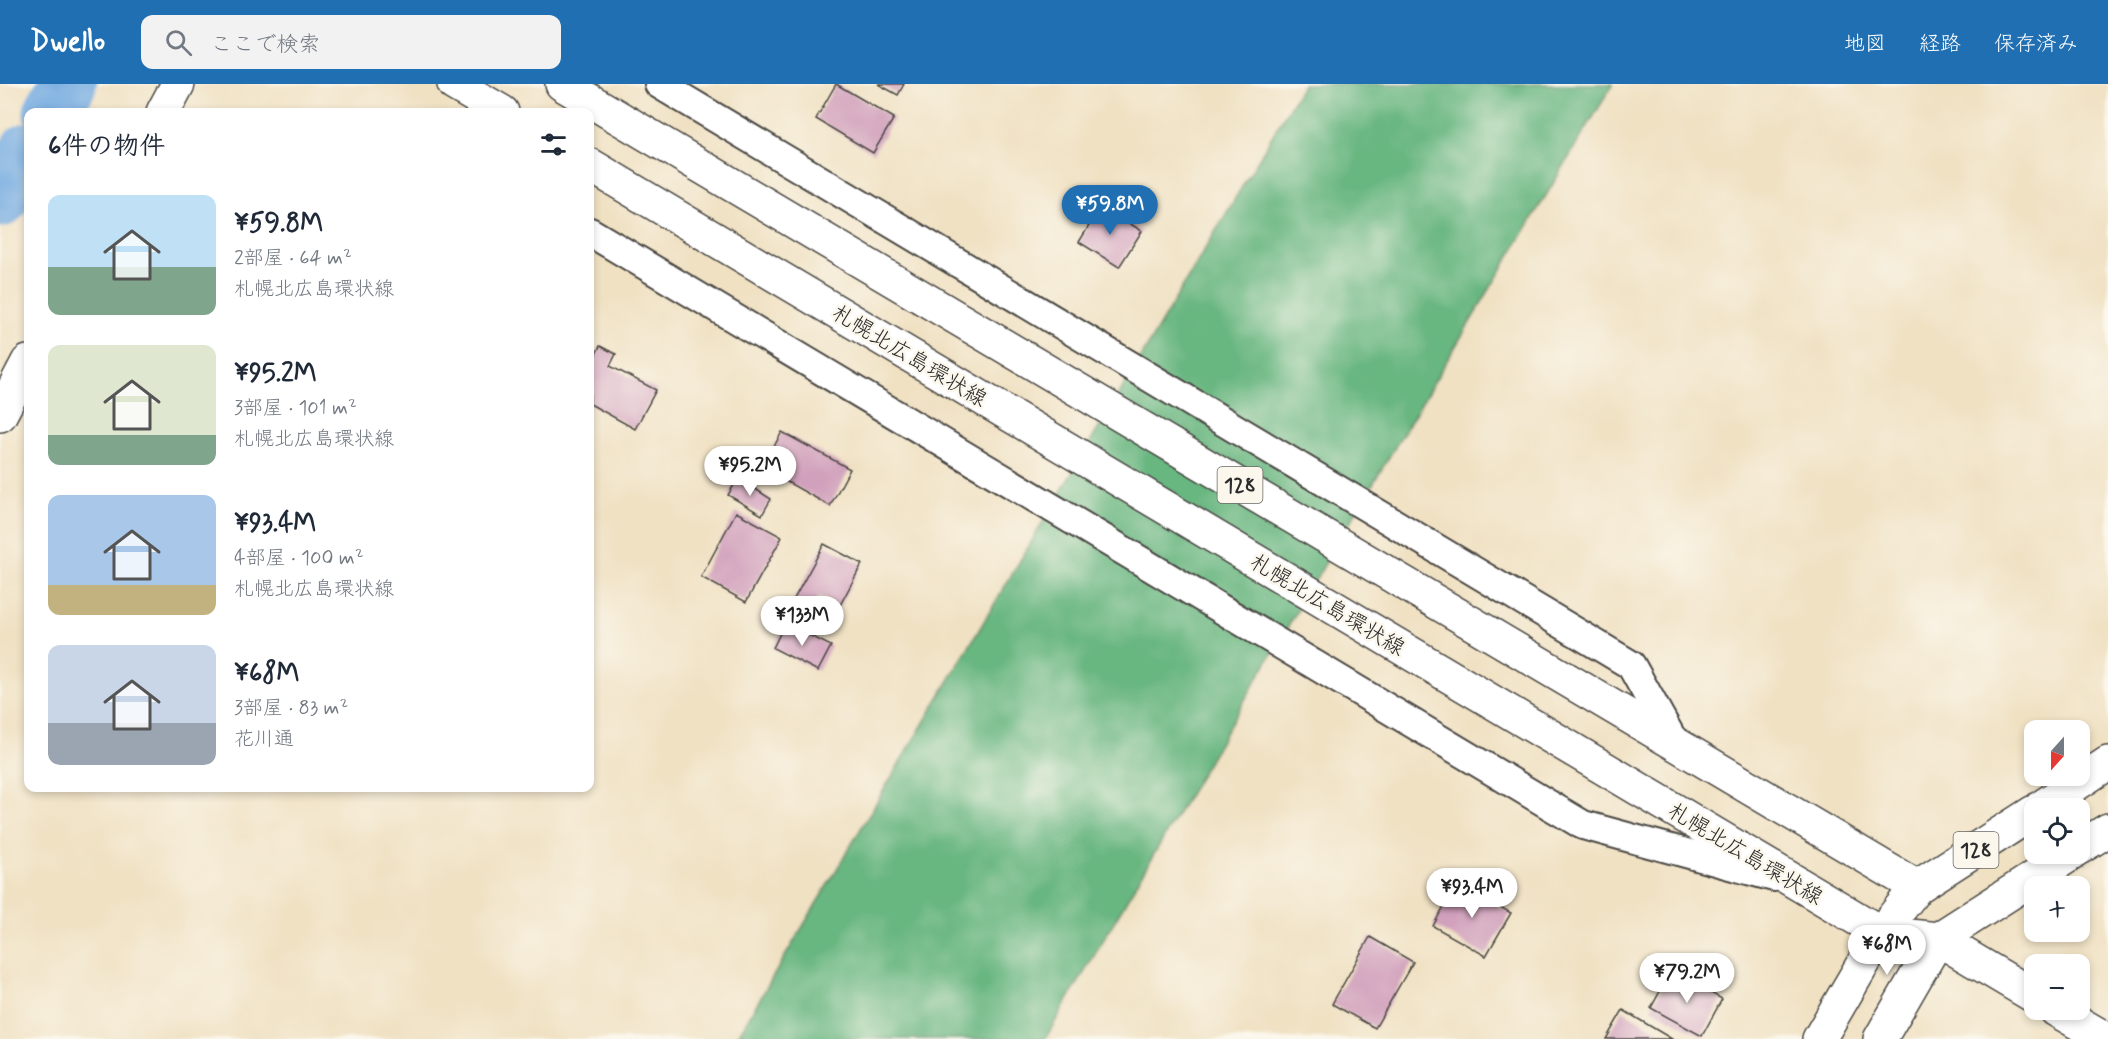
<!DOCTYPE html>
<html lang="ja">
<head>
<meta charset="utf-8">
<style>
  :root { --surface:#fff; --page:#f2f2f3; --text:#1f2937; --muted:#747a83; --accent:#1f6fb2 }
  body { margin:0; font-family:Mynerve,"Klee One",sans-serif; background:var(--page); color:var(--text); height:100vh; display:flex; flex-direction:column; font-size:22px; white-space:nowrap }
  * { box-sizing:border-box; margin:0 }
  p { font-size:20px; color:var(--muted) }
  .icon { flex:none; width:33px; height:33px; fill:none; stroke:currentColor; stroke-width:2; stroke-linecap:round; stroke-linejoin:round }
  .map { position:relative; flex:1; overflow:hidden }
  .drawer { position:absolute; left:24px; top:24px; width:570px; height:684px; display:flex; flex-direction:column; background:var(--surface); border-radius:12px; box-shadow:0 3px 9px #0003 }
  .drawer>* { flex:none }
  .needle { width:39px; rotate:201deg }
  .tools { position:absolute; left:2024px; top:636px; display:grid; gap:12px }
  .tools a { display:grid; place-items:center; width:66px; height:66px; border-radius:12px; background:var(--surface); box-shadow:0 3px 9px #0003; font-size:30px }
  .price { position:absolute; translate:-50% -51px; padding:0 14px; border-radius:21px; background:#fff; color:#222; font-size:20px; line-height:39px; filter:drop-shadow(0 2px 3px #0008) }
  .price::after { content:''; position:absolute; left:50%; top:36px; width:18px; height:14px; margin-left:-9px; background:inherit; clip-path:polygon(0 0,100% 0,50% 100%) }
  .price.active { background:var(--accent); color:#fff }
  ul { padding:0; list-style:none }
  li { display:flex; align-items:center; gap:18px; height:150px; padding:0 24px }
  li span { display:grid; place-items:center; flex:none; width:168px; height:120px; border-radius:12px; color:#555 }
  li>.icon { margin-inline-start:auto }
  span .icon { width:72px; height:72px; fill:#fffc; stroke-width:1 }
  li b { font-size:26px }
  h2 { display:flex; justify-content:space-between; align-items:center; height:72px; padding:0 24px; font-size:26px }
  header { display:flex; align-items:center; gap:36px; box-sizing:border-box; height:84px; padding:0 30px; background:var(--accent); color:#fff }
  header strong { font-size:28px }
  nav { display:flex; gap:33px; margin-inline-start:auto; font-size:21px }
  .search { width:420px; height:54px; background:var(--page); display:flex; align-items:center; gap:15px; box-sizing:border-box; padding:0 21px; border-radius:12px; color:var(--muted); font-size:22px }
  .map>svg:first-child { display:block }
</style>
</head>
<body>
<header>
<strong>Dwello</strong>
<div class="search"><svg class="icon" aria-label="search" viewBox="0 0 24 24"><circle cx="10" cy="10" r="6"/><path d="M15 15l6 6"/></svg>ここで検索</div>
<nav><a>地図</a><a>経路</a><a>保存済み</a></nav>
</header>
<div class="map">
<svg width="2108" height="955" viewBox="0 0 2108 955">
  <rect width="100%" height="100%" fill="#fbf7ec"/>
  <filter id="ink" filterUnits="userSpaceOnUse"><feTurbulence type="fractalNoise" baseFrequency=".0167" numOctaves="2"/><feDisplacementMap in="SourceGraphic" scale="12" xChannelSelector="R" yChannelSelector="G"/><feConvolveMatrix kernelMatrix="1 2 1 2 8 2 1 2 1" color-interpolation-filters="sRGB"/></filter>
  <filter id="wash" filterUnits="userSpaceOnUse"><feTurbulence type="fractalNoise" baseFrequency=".008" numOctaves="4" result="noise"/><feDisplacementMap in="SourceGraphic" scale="24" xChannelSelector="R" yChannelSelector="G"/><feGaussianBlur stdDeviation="1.35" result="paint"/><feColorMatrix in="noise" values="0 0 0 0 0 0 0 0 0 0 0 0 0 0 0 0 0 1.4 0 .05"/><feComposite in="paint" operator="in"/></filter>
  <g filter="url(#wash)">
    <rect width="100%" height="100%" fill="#f0e1c3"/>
    <path fill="#68b680" stroke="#4a7056" stroke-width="1.5" d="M1303,0H1613L1326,478L1045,955H736Z"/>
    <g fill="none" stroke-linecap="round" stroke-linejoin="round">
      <path stroke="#73aae1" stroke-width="57" d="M52,28L68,0
        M0,115L28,67"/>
    </g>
    <g id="blocks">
      <path fill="#d1a0bc" d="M836,0L894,34L873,69L816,35Z
        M878,0H904L898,11Z
        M1101,122L1142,147L1119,183L1079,158Z
        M600,262L616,270L610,282L656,306L635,345L590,320V282Z
        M782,348L850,385L830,422L762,384Z
        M738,394L771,415L762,431L728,411Z
        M736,428L782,453L746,518L701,493Z
        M824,460L862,480L839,523L819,512L812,524L794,515Z
        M785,539L831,562L818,587L773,564Z
        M1457,799L1511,829L1486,872L1433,842Z
        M1370,853L1413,878L1375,944L1332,920Z
        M1671,887L1722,915L1702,952L1651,924Z
        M1623,926L1672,955H1606Z"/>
    </g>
  </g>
  <g filter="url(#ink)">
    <use href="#blocks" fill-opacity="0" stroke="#494642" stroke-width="1.5"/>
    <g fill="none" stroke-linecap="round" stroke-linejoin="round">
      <defs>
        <path id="minor" d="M659,0L1631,581L1675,660
          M590,148L1583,741L1774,793"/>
        <path id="tertiary" d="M163,28L178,0
          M0,331L28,278
          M1938,855L2034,912
          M2056,926L2106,955
          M1819,955L1881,849L1917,803
          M1880,955L1938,855"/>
        <path id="primary" d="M454,0L502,28
          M562,0L1917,803L2034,728
          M590,81L1881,849L1938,855L2071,770
          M2040,724L2108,679
          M2079,764L2108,746"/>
      </defs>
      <use href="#minor" stroke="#494642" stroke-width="32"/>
      <use href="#tertiary" stroke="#494642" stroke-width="36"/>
      <use href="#primary" stroke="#494642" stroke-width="36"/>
      <use href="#minor" stroke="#fff" stroke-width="28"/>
      <use href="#tertiary" stroke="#fff" stroke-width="33"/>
      <use href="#primary" stroke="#fff" stroke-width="33"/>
    </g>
  </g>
  <g text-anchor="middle" stroke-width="5" stroke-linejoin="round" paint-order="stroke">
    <g fill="#fbf7ec" stroke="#696865" stroke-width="1.5">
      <rect x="1217.5" y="383" width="45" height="36" rx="4.5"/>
      <rect x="1953.5" y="748" width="45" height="36" rx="4.5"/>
    </g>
    <g font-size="21" font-weight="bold" fill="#2b2b2b">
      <text x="1240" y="408">128</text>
      <text x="1976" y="773">128</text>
    </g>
    <g font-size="22" fill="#2b2b2b" stroke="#fbf7ec">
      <text transform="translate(910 271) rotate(31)" y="8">札幌北広島環状線</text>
      <text transform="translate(1328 520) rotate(31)" y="8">札幌北広島環状線</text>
      <text transform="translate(1746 769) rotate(31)" y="8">札幌北広島環状線</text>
    </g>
  </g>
</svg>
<div class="tools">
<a><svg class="needle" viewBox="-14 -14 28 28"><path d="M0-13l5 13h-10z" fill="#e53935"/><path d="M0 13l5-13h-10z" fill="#747a83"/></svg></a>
<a><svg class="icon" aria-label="locate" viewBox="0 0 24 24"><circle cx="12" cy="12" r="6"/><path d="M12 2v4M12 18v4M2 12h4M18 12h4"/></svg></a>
<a>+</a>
<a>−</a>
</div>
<b class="price active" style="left:1110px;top:152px">¥59.8M</b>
<b class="price" style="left:750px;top:413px">¥95.2M</b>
<b class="price" style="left:802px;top:563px">¥133M</b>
<b class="price" style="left:1472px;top:835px">¥93.4M</b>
<b class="price" style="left:1887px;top:892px">¥68M</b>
<b class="price" style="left:1687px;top:920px">¥79.2M</b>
<section class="drawer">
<h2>6件の物件<svg class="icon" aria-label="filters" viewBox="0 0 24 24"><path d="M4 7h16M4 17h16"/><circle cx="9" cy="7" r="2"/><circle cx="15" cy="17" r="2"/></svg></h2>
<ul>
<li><span style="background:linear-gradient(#bfe0f5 60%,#7fa58c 0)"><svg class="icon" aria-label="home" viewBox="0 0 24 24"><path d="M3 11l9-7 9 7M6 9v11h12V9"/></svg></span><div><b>¥59.8M</b><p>2部屋 · 64 m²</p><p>札幌北広島環状線</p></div></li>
<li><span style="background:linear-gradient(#dfe7d0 75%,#7fa58c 0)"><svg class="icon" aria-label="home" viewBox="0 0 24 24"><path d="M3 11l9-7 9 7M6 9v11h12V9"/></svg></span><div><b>¥95.2M</b><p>3部屋 · 101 m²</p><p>札幌北広島環状線</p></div></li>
<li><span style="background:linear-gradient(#a9c7e8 75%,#c2b280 0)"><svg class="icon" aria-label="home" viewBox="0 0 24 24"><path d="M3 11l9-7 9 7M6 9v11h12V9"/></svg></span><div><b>¥93.4M</b><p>4部屋 · 100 m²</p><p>札幌北広島環状線</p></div></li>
<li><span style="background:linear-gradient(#c9d6e8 65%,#9aa5b1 0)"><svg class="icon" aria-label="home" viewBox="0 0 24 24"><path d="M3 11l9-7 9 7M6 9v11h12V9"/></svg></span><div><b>¥68M</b><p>3部屋 · 83 m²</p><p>花川通</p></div></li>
</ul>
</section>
</div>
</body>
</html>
